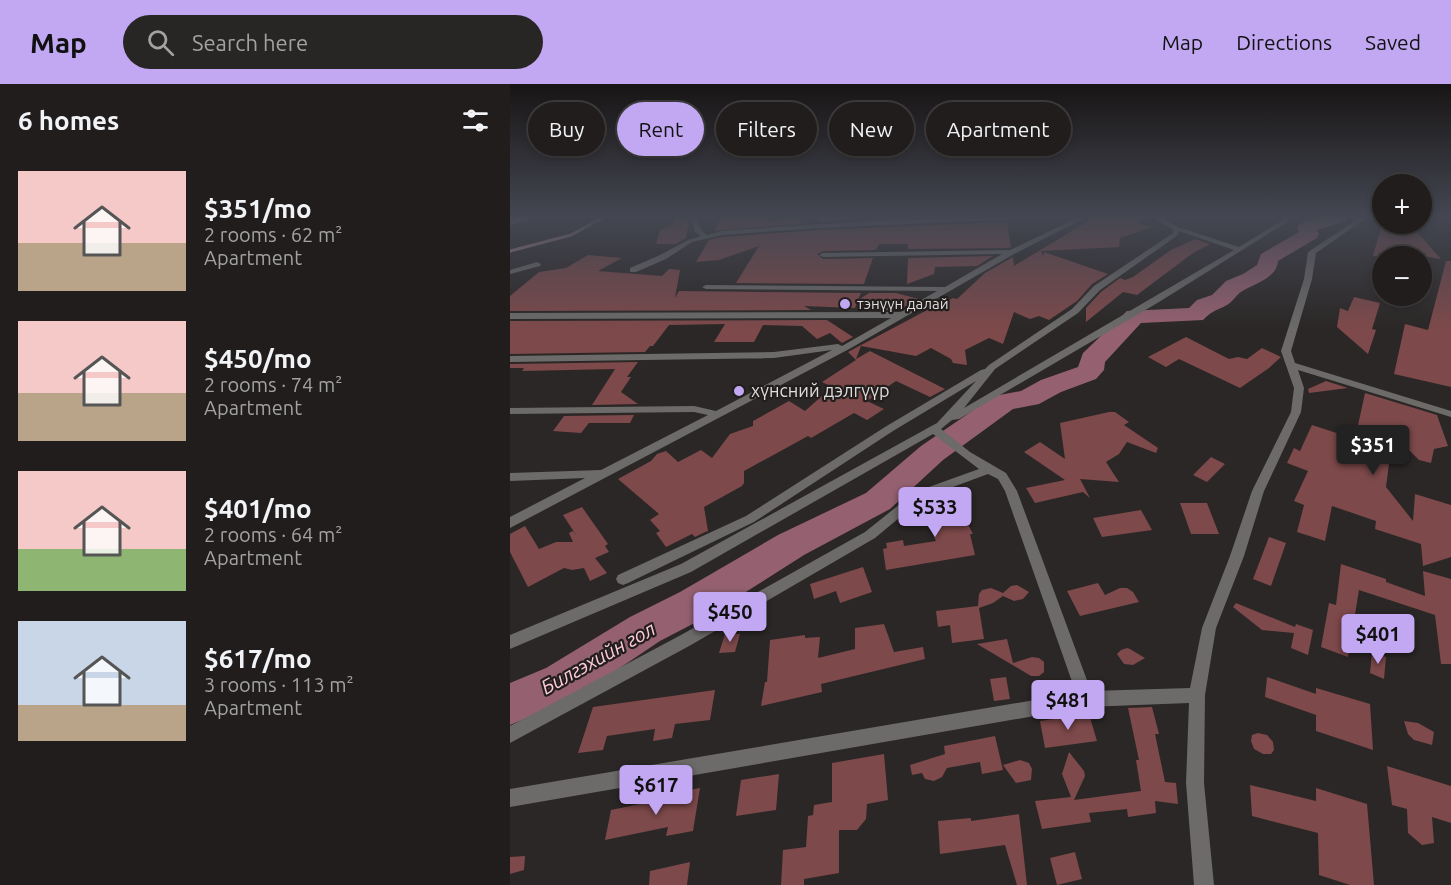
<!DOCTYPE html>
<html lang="en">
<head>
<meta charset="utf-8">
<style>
  :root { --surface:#201d1c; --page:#282625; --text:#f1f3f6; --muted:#a2a2a3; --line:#3d3b3b; --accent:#c2a8f2 }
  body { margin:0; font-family:Ubuntu,sans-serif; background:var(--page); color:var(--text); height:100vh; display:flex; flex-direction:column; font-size:22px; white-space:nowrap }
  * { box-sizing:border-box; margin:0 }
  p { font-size:20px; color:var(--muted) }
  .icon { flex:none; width:33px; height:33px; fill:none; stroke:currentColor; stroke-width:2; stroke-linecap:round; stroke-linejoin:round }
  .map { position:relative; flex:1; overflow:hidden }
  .drawer { display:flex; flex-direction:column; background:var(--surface); width:510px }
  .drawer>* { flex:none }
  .top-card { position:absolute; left:18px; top:18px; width:570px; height:54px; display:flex; gap:12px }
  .buttons { position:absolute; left:862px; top:90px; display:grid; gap:12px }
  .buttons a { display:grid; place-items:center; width:60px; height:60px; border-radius:50%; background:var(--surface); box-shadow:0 3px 9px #0003,0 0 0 2px var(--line); font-size:30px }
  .price { position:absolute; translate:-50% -51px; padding:0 14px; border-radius:6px; background:var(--accent); color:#111; font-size:20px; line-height:39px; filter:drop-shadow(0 2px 3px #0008) }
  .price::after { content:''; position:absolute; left:50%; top:36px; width:18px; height:14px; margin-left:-9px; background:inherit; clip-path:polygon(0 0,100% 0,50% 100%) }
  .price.active { background:#222; color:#fff }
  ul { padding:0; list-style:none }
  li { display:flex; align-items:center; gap:18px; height:150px; padding:0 18px }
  li span { display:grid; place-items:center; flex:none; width:168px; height:120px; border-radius:0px; color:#555 }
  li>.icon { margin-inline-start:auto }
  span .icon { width:72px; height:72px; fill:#fffc; stroke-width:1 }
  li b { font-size:26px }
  h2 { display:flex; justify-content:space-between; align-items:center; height:72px; padding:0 18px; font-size:26px }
  .tag { padding:0 21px; border-radius:27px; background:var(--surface); box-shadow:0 3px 9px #0003,0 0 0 2px var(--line); font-size:21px; line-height:54px }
  .tag.active { background:var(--accent); color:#111 }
  header { display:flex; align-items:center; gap:36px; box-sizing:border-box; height:84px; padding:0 30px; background:var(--accent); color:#111 }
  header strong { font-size:28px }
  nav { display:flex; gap:33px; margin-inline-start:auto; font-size:21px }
  .search { width:420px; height:54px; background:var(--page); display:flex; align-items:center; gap:15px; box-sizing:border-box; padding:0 21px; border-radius:33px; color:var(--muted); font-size:22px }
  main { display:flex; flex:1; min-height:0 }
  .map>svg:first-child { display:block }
</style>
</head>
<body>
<header>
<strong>Map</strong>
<div class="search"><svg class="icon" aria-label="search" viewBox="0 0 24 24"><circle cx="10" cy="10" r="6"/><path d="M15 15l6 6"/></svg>Search here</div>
<nav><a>Map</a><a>Directions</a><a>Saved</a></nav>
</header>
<main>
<section class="drawer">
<h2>6 homes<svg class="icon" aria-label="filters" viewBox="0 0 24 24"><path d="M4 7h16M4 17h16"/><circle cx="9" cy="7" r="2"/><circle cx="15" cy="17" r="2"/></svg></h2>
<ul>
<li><span style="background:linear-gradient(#f6c9c9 60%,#b9a48a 0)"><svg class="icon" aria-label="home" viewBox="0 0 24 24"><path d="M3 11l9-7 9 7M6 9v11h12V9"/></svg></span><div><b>$351/mo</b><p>2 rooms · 62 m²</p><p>Apartment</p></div></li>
<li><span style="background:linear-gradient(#f6c9c9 60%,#b9a48a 0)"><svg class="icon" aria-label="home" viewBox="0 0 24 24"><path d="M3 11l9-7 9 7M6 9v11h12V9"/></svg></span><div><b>$450/mo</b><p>2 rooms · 74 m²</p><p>Apartment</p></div></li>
<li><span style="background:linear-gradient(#f6c9c9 65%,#8fb573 0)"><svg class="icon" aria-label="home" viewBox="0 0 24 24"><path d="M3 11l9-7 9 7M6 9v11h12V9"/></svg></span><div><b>$401/mo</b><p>2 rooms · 64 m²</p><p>Apartment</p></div></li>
<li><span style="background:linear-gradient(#c9d6e8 70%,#b9a48a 0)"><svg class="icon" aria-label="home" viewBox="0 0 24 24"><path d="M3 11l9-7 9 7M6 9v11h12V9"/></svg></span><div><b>$617/mo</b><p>3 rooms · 113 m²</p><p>Apartment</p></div></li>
</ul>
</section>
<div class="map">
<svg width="941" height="801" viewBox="0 0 941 801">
  <rect width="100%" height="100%" fill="#2b2726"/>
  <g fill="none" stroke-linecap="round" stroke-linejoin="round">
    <path stroke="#ab8691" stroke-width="3" d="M0,167L61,151L94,133"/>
    <path fill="#956171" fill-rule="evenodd" d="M0,133H20L17,137L0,141Z
      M811,133H838L835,137L807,146L809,150L807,154L768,177C767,193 747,199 734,206C727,209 723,218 717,221C706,227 703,226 693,236L631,239L595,278L594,286L586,295L551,308L529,320L503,325L433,376L380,425L294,471L198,532L150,557L68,612L0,641V599L36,584L120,533L170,508L268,451L356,409L411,362L484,312L511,307L531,296L568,283L573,269L617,227L679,224L687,216L702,211L716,197L733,190L747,181L751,170L789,148L787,144L789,140Z"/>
  </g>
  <path fill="#7d494a" d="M165,133L179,138L176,154L166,160H146L150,145L163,142Z
    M260,133L257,137L285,134L299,139L204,147L211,134Z
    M310,133H363L309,138Z
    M585,133H636L627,139L642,143L610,154L609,163L531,167L533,172L534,168L598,190L582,200L567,217L539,236L529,232L520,235L504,228L493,260L479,254L455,266L457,281L443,279L441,275L421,264L406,272L351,262L346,275L360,267L435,305L420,313L386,297L357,317L374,325L357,336L344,329L301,354L298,352L234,387V399L232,402L194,423L198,447L195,448L185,453L182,450L156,463L146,449L150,447L140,436L149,430L108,395L141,377L147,370L156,367L168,378L191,366L202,374L220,350L243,342V337L279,317L295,327L322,303L312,298L346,276L338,268L419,225H412L425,218L432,220L443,214L447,215L475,189L503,173L504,182Z
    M497,138L501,163L499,164L398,165V160H369L366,166L313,167L307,170L313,175L363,174L354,200L226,199L249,162L209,176L186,178L199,156L212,153L309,146Z
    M872,140H900L931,175L889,168L888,172H863Z
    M685,155L700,160L683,169L627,211L613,208L576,238V224L591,208L610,194L615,196L623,193L661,166Z
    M78,171L112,174L88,187L152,192L159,185L170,186L165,214L169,207L351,209L348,216L359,209H386L409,215L389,226H355L347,218L345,224L294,222L301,226L0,227V212L29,188L56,184Z
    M483,172L467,182L425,183L424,190L397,200L398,174Z
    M936,177H941V303L884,290L895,240L918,246Z
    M844,213L870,219L862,245L866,246L858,270L827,243L830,224L838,227Z
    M317,236L343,253L332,259L320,249L307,255L292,242L253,241L244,258H204L215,240L159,241L143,262H140L135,268L0,270V237Z
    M676,253L719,275L728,273L737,275L752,264L771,273L759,284L730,304L669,275L656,283L638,273Z
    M128,278L117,293H121L111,308L128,320L82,321L105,285L12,287L14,284H0V280Z
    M816,297L838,304L799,309L798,305Z
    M855,309L927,331L938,362L924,365L921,379L909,376L898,365L890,370L880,372L876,403L903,437L905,410L941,421V473L913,482L911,460L865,445L866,437L822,422L815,457L787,448L794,421L784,417L798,387L777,379L784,364L790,367L802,341L845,355Z
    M599,328H605L619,338L614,341L648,364L646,369L617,358L609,370L596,378L609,398L570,395L580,414L573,408L525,419L516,404L555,396L514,368L530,358L555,375L550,339Z
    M124,331L120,339H79L71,349L43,347L54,332Z
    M701,373L715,380L697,398L683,391Z
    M437,414H444L463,450H460L465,471L376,486L373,465L377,464L376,459L393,456L394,462L426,457L410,421Z
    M670,419H697L709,450H681Z
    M72,423L98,460L95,462L99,468L85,474L97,489L80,497L74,484L62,486L54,484L18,503L0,468V450L15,442L29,465L46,458H63L59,449L63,447L68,454L53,431Z
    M631,426L642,446L592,453L583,434Z
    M759,453L776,459L761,502L743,495Z
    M831,480L876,495V498L915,512L913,487L941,495V580H931L925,531L849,506L838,573L811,563L819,519L826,521Z
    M353,483L362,508L330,519L326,507L304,515L300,500Z
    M588,499L595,511L610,504H617L623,508L629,518L570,532L557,507Z
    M507,501L519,508L513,515L504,517L493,512L483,519L469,524L474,555L442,559L440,541L428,543L426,527L468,522L469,510L472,506L481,504L493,509L501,502Z
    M726,519L785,543L786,540L803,546L798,571L781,564L784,549L752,546L723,523Z
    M374,540L384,568L413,563L415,575L311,600L312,608L251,622L255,598H257L260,556L295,551V554L310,553L308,574L345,565V544Z
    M215,550H230L225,568L209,569Z
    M497,555L503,579L522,573L529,574L534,578V588L529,592H521L467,560Z
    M617,564L620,565L635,574L623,581L614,580L607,570L611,566Z
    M862,568L876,573L874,595L860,589Z
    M496,593L500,615L484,617L480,595Z
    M757,593L806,610V604L860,620L863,666L806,647V631L755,613Z
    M205,606L200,636L165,640L162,654L143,657L145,645L97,652L93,666L68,669L83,623Z
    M642,623L649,650H645L655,698L666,699L668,720L645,717L646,729L618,733L617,725L579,729L581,738L532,745L525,717L561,713L552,690L559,668L574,687L575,692L564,716L631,707L626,676H629L618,624Z
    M579,630L587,657L535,664L530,637Z
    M894,637L908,639L924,648L922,661L904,656L898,650Z
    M748,649L757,651L763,658L764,666L761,670H753L744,665L741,657L742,651Z
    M485,652L493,686L472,690L470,678L437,684L432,693L424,697L415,695L412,689L402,691L400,681L435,670L434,662Z
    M374,670L378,716L357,720L356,735L347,746H329V789L294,795V801H271L273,766L296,763L298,732L303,731L304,721L322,718V679Z
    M510,676L519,679L522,685L521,696L506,699L493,681Z
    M877,682L941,702V739L922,733L924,759L912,761L898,749L897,725L882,721Z
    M269,690L266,726L226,732L231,696Z
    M740,701L806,717V704L857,720L864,801H840L809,791L808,749L742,732Z
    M190,704L183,747L156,752L158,743L95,756L101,726L163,713L164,709Z
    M509,730L517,801H507L495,761L430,770L428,737L461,734V737Z
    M565,768L572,795L547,801L540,774Z
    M15,772L14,786L0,790V773Z
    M180,778L177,801H139L140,787Z"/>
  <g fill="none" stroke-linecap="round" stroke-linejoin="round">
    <path fill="#6c6b6a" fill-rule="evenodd" d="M179,133H185L191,146L197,151L212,147C310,140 410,132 508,133L505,135L309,144L212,151L182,158L156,175L126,188H120V184L150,171L178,156L191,152L184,147L185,145Z
      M569,133H577L504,170L341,264L0,444V433L75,394L0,397V389L91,386L198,331L184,328L0,330V324L184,322L206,327L322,266L264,274L0,278V272L264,268L328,260L332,262L381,234L0,235V229L390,228L427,207L196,205L192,203L196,201L435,203L492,170L313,173L309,171L313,169L500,166Z
      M642,133H650L668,143L729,163L777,133H785L649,218L449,335L442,336L431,345L460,368L496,389L507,407L581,607L680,604L692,544L720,472L742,407L781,328L784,304L771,267L794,195L798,168L851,133H858L806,169L802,195L781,267L785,279L941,327V333L788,286L794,304L791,328L754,407L734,472L706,544L695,611L694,699L704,801H684L676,699L679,619L576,623L0,723V705L566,609L495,407L488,395L478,390L413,414L365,454L181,561L0,659V642L171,551L355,448L405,408L469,385L423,350L181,488L0,565V551L171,480L427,339L466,297L383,347L244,438L118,499L113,501L108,499L106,495L108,491L236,432L375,343L471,286L475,285L479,281L562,225L584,202L663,149V145ZM669,147L724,166L454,324L485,285L568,229L590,206L668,151Z
      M27,178L31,180L30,182L0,190V186Z"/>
  </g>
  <linearGradient id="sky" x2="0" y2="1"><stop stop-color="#181515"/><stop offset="0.54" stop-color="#444752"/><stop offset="1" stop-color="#444752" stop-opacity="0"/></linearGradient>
  <rect width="941" height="245" fill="url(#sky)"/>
  <g fill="#c2a8f2" stroke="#211e1d" stroke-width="2">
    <circle cx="335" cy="220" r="6"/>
    <circle cx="229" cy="307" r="6"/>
  </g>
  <g text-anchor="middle" stroke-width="4.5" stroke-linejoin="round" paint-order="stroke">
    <g font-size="15" fill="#dfdddc" stroke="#211e1d" text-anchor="start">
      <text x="347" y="225">тэнүүн далай</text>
    </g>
    <g font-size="18" fill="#dfdddc" stroke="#211e1d" text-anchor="start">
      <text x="241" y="313">хүнсний дэлгүүр</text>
    </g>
    <g font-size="20" font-style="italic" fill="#fecbda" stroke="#211e1d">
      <text transform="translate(88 574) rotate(-29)" y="7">Билгэхийн гол</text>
    </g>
  </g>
</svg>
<div class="buttons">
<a>+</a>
<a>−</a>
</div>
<b class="price active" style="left:863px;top:392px">$351</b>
<b class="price" style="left:425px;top:454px">$533</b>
<b class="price" style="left:220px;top:559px">$450</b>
<b class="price" style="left:868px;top:581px">$401</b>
<b class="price" style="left:558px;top:647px">$481</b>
<b class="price" style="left:146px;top:732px">$617</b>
<div class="top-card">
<a class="tag">Buy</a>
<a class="tag active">Rent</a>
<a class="tag">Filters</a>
<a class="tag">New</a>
<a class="tag">Apartment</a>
</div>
</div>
</main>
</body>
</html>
